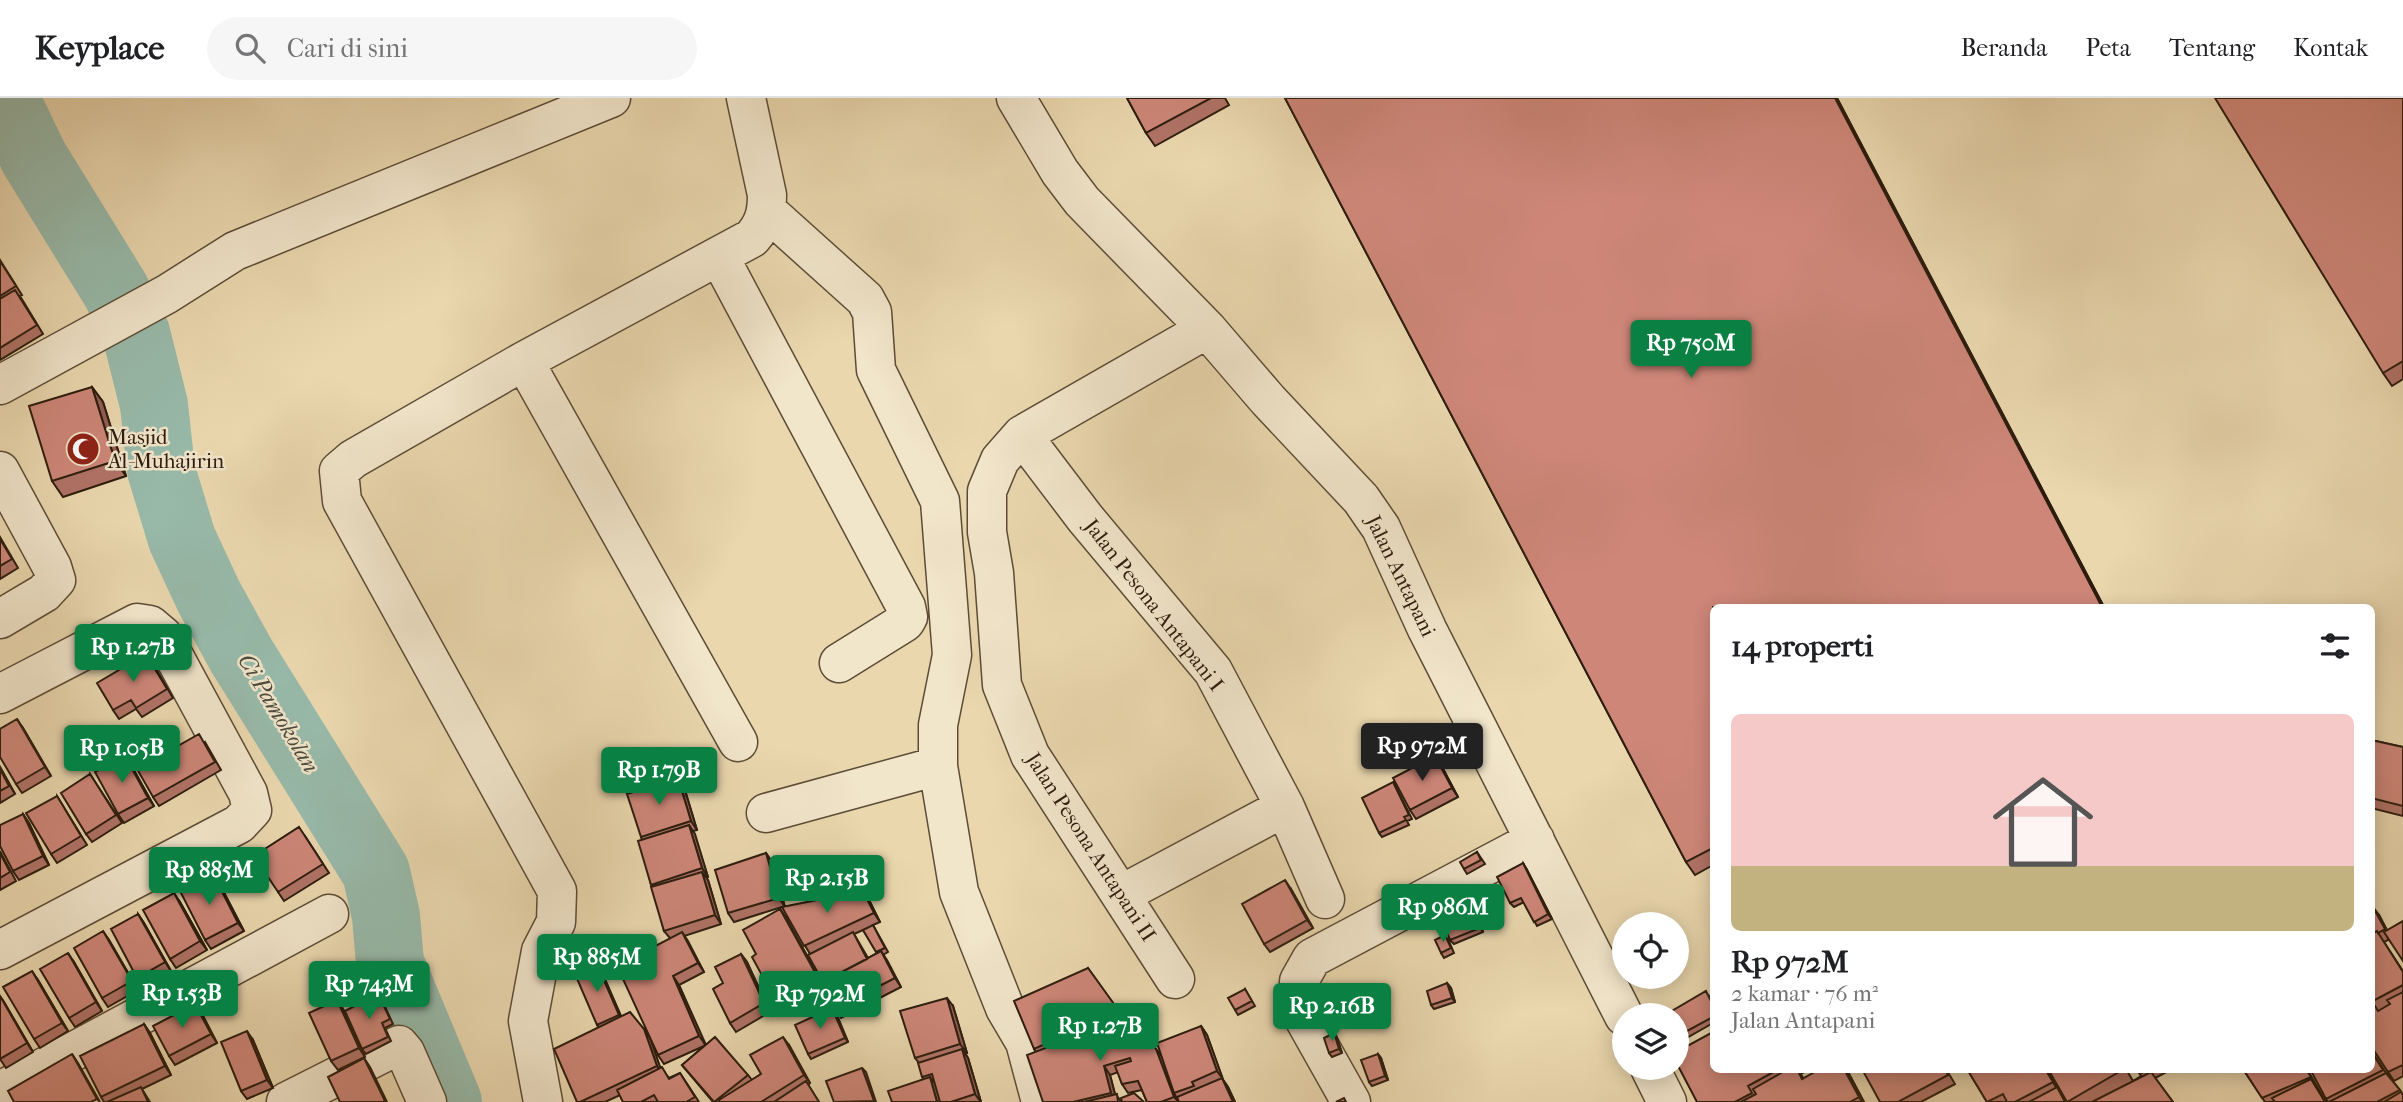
<!DOCTYPE html>
<html lang="id">
<head>
<meta charset="utf-8">
<style>
  :root { --surface:#fff; --page:#f6f6f6; --text:#202124; --muted:#757577; --line:#e0e0e0; --accent:#0b8043 }
  body { margin:0; font-family:"IM FELL French Canon",serif; background:var(--page); color:var(--text); height:100vh; display:flex; flex-direction:column; font-size:26px; white-space:nowrap }
  * { box-sizing:border-box; margin:0 }
  p { font-size:23px; color:var(--muted) }
  .icon { flex:none; width:38px; height:38px; fill:none; stroke:currentColor; stroke-width:2; stroke-linecap:round; stroke-linejoin:round }
  .map { position:relative; flex:1; overflow:hidden }
  .details { position:absolute; left:1710px; top:506px; width:665px; height:469px; display:flex; flex-direction:column; background:var(--surface); border-radius:10px; box-shadow:0 4px 18px #0003 }
  .details>* { flex:none }
  .tools { position:absolute; left:1612px; top:814px; display:grid; gap:14px }
  .tools a { display:grid; place-items:center; width:77px; height:77px; border-radius:50%; background:var(--surface); box-shadow:0 4px 18px #0003; font-size:35px }
  .price { position:absolute; translate:-50% -60px; padding:0 16px; border-radius:7px; background:var(--accent); color:#fff; font-size:23px; line-height:46px; filter:drop-shadow(0 2px 4px #0008) }
  .price::after { content:''; position:absolute; left:50%; top:42px; width:21px; height:16px; margin-left:-10px; background:inherit; clip-path:polygon(0 0,100% 0,50% 100%) }
  .price.active { background:#222; color:#fff }
  ul { padding:0; list-style:none }
  li { display:grid; align-content:center; gap:14px; height:371px; padding:0 21px }
  li+li { border-top:2px solid var(--line) }
  li span { display:grid; place-items:center; height:217px; border-radius:10px; color:#555 }
  li>.icon { margin-inline-start:auto }
  span .icon { width:126px; height:126px; fill:#fffc; stroke-width:1 }
  li b { font-size:30px }
  h2 { display:flex; justify-content:space-between; align-items:center; height:84px; padding:0 21px; font-size:30px }
  header { display:flex; align-items:center; gap:42px; box-sizing:border-box; height:98px; padding:0 35px; background:var(--surface); border-bottom:2px solid var(--line) }
  header strong { font-size:33px }
  nav { display:flex; gap:38px; margin-inline-start:auto; font-size:24px }
  .search { width:490px; height:63px; background:var(--page); display:flex; align-items:center; gap:18px; box-sizing:border-box; padding:0 24px; border-radius:38px; color:var(--muted); font-size:26px }
  .map>svg:first-child { display:block }
</style>
</head>
<body>
<header>
<strong>Keyplace</strong>
<div class="search"><svg class="icon" aria-label="search" viewBox="0 0 24 24"><circle cx="10" cy="10" r="6"/><path d="M15 15l6 6"/></svg>Cari di sini</div>
<nav><a>Beranda</a><a>Peta</a><a>Tentang</a><a>Kontak</a></nav>
</header>
<div class="map">
<svg width="2403" height="1004" viewBox="0 0 2403 1004">
  <rect width="100%" height="100%" fill="#ead7ae"/>
  <filter id="stains"><feTurbulence type="fractalNoise" baseFrequency=".00286" numOctaves="4"/><feColorMatrix values="0 0 0 0 .2 0 0 0 0 .09 0 0 0 0 .02 0 0 0 .5 -.17"/></filter>
  <radialGradient id="worn" r=".72"><stop offset=".6" stop-color="#630" stop-opacity="0"/><stop offset="1" stop-color="#630" stop-opacity=".3"/></radialGradient>
  <g fill="none" stroke-linecap="round" stroke-linejoin="round">
    <path stroke="#98baaa" stroke-width="68" d="M5,0L34,60L116,193L136,235L154,307L161,372L182,441L209,499L241,557L376,774L386,818L390,865L448,1004"/>
    <defs>
      <path id="minor" d="M1016,0L1060,74L1082,103L1207,231L1268,302L1361,401L1381,430L1427,531L1624,918
        M767,113L865,201L872,214L876,272L940,403L952,557L938,627V668L959,794L1005,910L1025,944L1041,1004
        M720,160L906,509L908,519L905,524L839,565
        M524,263L738,644
        M0,287L167,196L235,153L611,0
        M1022,337L1085,420L1213,573L1285,709L1325,801
        M0,373L52,469L56,482L44,495L0,521
        M0,596L137,525L150,527L163,538L248,695L252,712L239,726L0,852
        M766,715L938,668
        M1122,796L1285,709
        M1175,881L1030,657L1002,587L994,475L987,434V393L1000,362L1022,337L1207,231
        M1650,970L1667,1004
        M0,993L329,816
        M286,1004L399,947L405,954L427,1004
        M543,1004L528,923L541,853L556,824L557,793L342,403L339,373L353,361L524,263L752,140C764,126 767,115 767,97L746,0
        M1351,1004L1302,917L1299,883L1312,860L1535,742"/>
    </defs>
    <use href="#minor" stroke="#5c4c37" stroke-width="41"/>
    <use href="#minor" stroke="#f1e5ca" stroke-width="38"/>
  </g>
  <path fill="#b07367" stroke="#2d1d0f" stroke-width="2" fill-rule="evenodd" d="M1127,0H1225L1229,7L1155,48L1146,35Z
    M1285,0H1837L2104,509H1713V767L1695,777L1686,764Z
    M2403,0V281L2392,288L2383,275Z
    M0,162L22,197L20,198L43,236L0,262Z
    M92,289L103,304L126,378L63,399L52,383Z
    M0,439L18,470L0,481Z
    M152,564L173,600L142,619L136,611L119,621L113,612Z
    M23,630L51,678L22,695L16,686Z
    M2371,642L2403,649V718L2371,710Z
    M205,644L221,672L159,708L153,699Z
    M1435,658L1441,667L1458,699L1416,721L1410,712Z
    M131,667L154,708L124,725L118,716Z
    M0,669L15,696L0,705Z
    M90,676L122,725L92,744L86,736Z
    M684,689L697,732L693,733L708,779L706,780L708,782L721,826L684,838L704,874L679,887L705,947L748,977L752,982L761,976L789,947L810,985L808,987L819,1004H713L682,967L704,948L664,966L658,957L670,840L664,833L653,789L651,787L642,742L641,739Z
    M1396,689L1412,721L1407,723L1409,727L1382,739L1379,735Z
    M57,698L87,747L57,765L51,756Z
    M23,716L29,725L49,767L19,782L13,773Z
    M305,738L329,775L284,803L278,794Z
    M0,753L16,783L0,792Z
    M1477,754L1485,766L1467,776L1464,771Z
    M766,755L772,764L785,809L863,793L869,802L880,824L873,827L888,854L883,857L901,889L841,920L835,911L822,887L787,906L782,898L776,901L770,892L756,856L780,811L786,820L822,884H823L810,856L782,809L734,824L728,815ZM863,832L877,855L868,860L854,836Z
    M1523,765L1552,821L1537,828L1524,804L1514,809L1510,805Z
    M219,785L244,833L211,851L205,842Z
    M1291,791L1313,830L1270,854L1264,846Z
    M180,804L207,852L176,870L170,861Z
    M1470,807L1473,811L1483,834L1454,846L1450,842Z
    M2371,810L2379,817L2387,832L2388,842L2384,844L2403,873V978L2394,983L2371,948Z
    M138,816L144,825L171,873L143,888L137,880Z
    M1448,841L1454,855L1444,860L1441,855Z
    M109,842L138,892L108,909L102,900Z
    M741,856L747,864L770,914L736,934L730,925L723,885Z
    M74,864L102,913L75,929L69,920Z
    M600,870L621,918L644,931L650,940L660,970L669,980L680,975L699,1004H623L620,997L605,1004H577L599,929L597,927Z
    M1088,870L1120,915L1161,957L1201,928L1207,937L1223,982L1228,989L1235,1004H1147L1142,992L1128,995L1122,986L1118,974L1110,977L1115,996L1122,1004H1043L1036,954L1034,951Z
    M38,882L68,933L40,950L34,941Z
    M1447,885L1451,890L1455,904L1434,911L1431,907Z
    M1245,891L1255,908L1238,917L1235,912Z
    M1709,898L1713,905V925L1676,946V917Z
    M381,900L393,926L385,930L391,943L366,956L362,951Z
    M337,902L343,911L365,959L338,972L331,963Z
    M4,904L33,954L6,970L0,961Z
    M953,908L967,955H965L968,960L981,1004H892L923,981L919,965L915,960Z
    M201,914L217,945L175,967L169,958Z
    M836,915L848,944L811,961L808,956Z
    M144,926L150,935L171,977L142,991L150,1004H104L101,999Z
    M1337,940L1342,955L1332,959L1329,955Z
    M253,942L273,990L247,1001L241,993Z
    M2371,952L2386,975L2403,996V1004H2328L2326,1001Z
    M1378,956L1381,960L1388,982L1372,988L1369,984Z
    M1713,971H1810L1801,976L1803,980L1848,974L1864,1004H1697Z
    M1946,971L1955,986L1921,1004H1880Z
    M1967,971H2047L2066,1004H1987Z
    M2048,971H2126L2133,983L2141,978L2137,971H2172L2155,980L2173,1004H2067Z
    M2243,971H2307L2326,1004H2265Z"/>
  <path fill="#905e54" stroke="#2d1d0f" stroke-width="2" d="M1835,0H1837L2104,509H2102Z
    M92,289L103,304L126,378L115,363Z
    M17,621L23,630L51,678L45,669Z
    M125,658L131,667L154,708L148,700Z
    M1435,658L1441,667L1458,699L1452,690Z
    M0,669L15,696L0,671Z
    M678,680L684,689L697,732L691,723Z
    M23,716L29,725L49,767L43,758Z
    M689,727L695,736L708,779L702,770Z
    M766,755L772,764L785,809L779,800Z
    M1523,765L1526,770L1552,821L1548,816Z
    M702,774L708,782L721,826L715,817Z
    M213,776L219,785L244,833L238,825Z
    M1285,782L1291,791L1313,830L1307,822Z
    M863,793L869,802L880,824L874,815Z
    M174,795L180,804L207,852L200,843Z
    M1470,807L1473,811L1483,834L1480,830Z
    M2373,809L2379,817L2391,840L2385,831Z
    M780,811L786,820L823,887L817,878Z
    M138,816L144,825L171,873L165,864Z
    M103,833L109,842L138,892L132,883Z
    M682,834L688,843L704,874L698,865Z
    M881,853L887,862L901,889L895,880Z
    M68,855L74,864L102,913L96,904Z
    M741,856L747,864L770,914L764,905Z
    M597,866L600,870L622,921L619,917Z
    M32,873L38,882L68,933L62,925Z
    M673,878L679,887L706,947L699,938Z
    M1447,885L1451,890L1455,904L1452,900Z
    M0,898L4,904L33,954L27,945Z
    M947,900L953,908L967,955L960,946Z
    M337,902L343,911L365,959L359,950Z
    M195,906L201,914L217,945L211,936Z
    M832,910L836,915L848,944L845,940Z
    M144,926L150,935L171,977L165,968Z
    M1201,928L1207,937L1223,981L1217,973Z
    M644,931L650,940L663,977L657,968Z
    M247,933L253,942L273,990L267,982Z
    M1334,935L1337,940L1342,955L1339,951Z
    M783,939L789,947L810,985L804,977Z
    M962,951L968,960L981,1004L975,996Z
    M1156,951L1163,960L1174,995L1179,1004L1174,999Z
    M72,956L78,965L100,1004L97,1001Z
    M1378,956L1381,960L1388,982L1385,978Z
    M364,960L370,969L387,1004H386Z
    M1104,968L1110,977L1117,1004L1111,995Z
    M862,970L866,974L876,1004H874Z
    M1844,971H1846L1848,974L1864,1004H1862L1859,999Z
    M2045,971H2047L2066,1004H2065Z
    M930,979L936,987L941,1004H937Z
    M1222,980L1228,989L1235,1004H1233Z"/>
  <path fill="#cd8678" stroke="#2d1d0f" stroke-width="2" d="M1127,0H1211L1146,35Z
    M1285,0H1835L2102,509H1713V750L1686,764Z
    M2215,0H2403V263L2383,275Z
    M0,163L16,188L0,198Z
    M15,192L37,227L0,250V201Z
    M92,289L115,363L52,383L29,308Z
    M0,441L12,461L0,468Z
    M146,556L167,591L136,610L131,602L113,612L97,585Z
    M17,621L45,669L16,686L0,659V631Z
    M199,636L215,664L153,699L137,671Z
    M2371,642L2403,649V708L2371,700Z
    M125,658L148,700L118,716L95,674Z
    M1435,658L1452,690L1410,712L1393,680Z
    M0,671L9,688L0,693Z
    M90,676L116,717L86,736L61,695Z
    M678,680L691,723L641,739L627,696Z
    M1393,684L1409,717L1404,719L1406,722L1379,735L1362,700Z
    M57,698L81,738L51,756L26,715Z
    M23,716L43,758L13,773L0,748V727Z
    M689,727L702,770L651,787L638,743Z
    M299,729L323,766L278,794L254,758Z
    M1477,754L1481,762L1464,771L1460,764Z
    M0,755L10,774L0,780Z
    M766,755L779,800L728,815L715,772Z
    M1523,765L1548,816L1534,824L1521,800L1510,805L1497,779Z
    M702,774L715,817L664,833L651,789Z
    M213,776L238,825L205,842L180,793Z
    M1285,782L1307,822L1264,846L1242,806Z
    M863,793L874,815L804,848L782,809Z
    M174,795L200,843L170,861L143,812Z
    M1470,807L1480,830L1450,842L1440,818Z
    M2373,809L2385,831L2378,835L2377,833L2371,836V810Z
    M780,811L817,878L781,897L777,889L770,892L752,859L756,856L743,832Z
    M138,816L165,864L137,880L111,831Z
    M2403,823V863L2384,834Z
    M873,827L885,850L876,854L863,832Z
    M103,833L132,883L102,900L74,850Z
    M2377,833L2403,874V887L2371,904V836Z
    M682,834L698,865L673,878L699,938L658,957L617,868Z
    M853,834L867,861L823,884L808,857Z
    M1445,837L1451,850L1441,855L1435,842Z
    M881,853L895,880L835,911L821,885Z
    M68,855L96,904L69,920L40,871Z
    M741,856L764,905L730,925L713,891L723,885L715,869Z
    M597,866L619,917L597,927L575,876Z
    M1088,870L1119,913L1034,951L1014,903Z
    M32,873L62,925L34,941L3,889Z
    M1447,885L1452,900L1431,907L1427,893Z
    M1245,891L1252,903L1235,912L1228,900Z
    M1706,893L1713,907V919L1676,939V917H1665Z
    M2403,894V967L2388,974L2371,948V910L2375,908L2378,913L2390,906L2387,902Z
    M378,896L390,921L382,925L388,939L362,951L345,913Z
    M0,898L27,945L0,961Z
    M947,900L960,946L915,960L900,913Z
    M337,902L359,950L331,963L309,915Z
    M195,906L211,936L169,958L153,928Z
    M832,910L845,940L808,956L795,927Z
    M1125,913L1156,951L1174,999L1161,1004H1147L1138,983L1122,986L1115,968L1131,963L1130,960L1104,968L1111,995L1073,1004H1043L1027,957L1080,937L1079,933Z
    M630,914L644,931L657,968L580,1004H577L554,951Z
    M144,926L165,968L101,999L80,958Z
    M1201,928L1217,973L1192,984L1194,988L1174,995L1157,945Z
    M247,933L267,982L241,993L221,944Z
    M1713,934V971H1779L1748,988L1752,995L1735,1004H1697L1676,964V954Z
    M1334,935L1339,951L1329,955L1324,940Z
    M715,939L748,977L714,1004L682,967Z
    M783,939L804,977L761,1004H720L719,1002L761,976L750,957Z
    M962,951L975,996L951,1004H940L932,976L922,979L918,965Z
    M2371,953L2383,972L2326,1001L2310,971H2371Z
    M72,956L97,1001L91,1004H14L8,993Z
    M1378,956L1385,978L1369,984L1361,962Z
    M364,960L385,1003L383,1004H340L328,979Z
    M662,969L669,981L680,975L695,999L686,1004H658L654,997L641,1004H623L617,992Z
    M862,970L874,1003L834,1004L826,983Z
    M1788,971H1797L1802,981L1820,971H1844L1859,999L1850,1004H1741L1756,996L1753,991Z
    M1862,971H1945L1948,977L1898,1004H1880Z
    M1967,971H2045L2053,984L2015,1004H2007L2003,996L1987,1004Z
    M2048,971H2124L2067,1004Z
    M2137,971H2149L2140,976Z
    M2243,971H2306L2311,979L2262,1000Z
    M2151,974L2173,1004H2092Z
    M2386,975L2400,992L2377,1004H2329Z
    M930,979L937,1004H892L888,993Z
    M1222,980L1233,1004H1179L1177,999Z
    M2311,981L2325,1004H2275L2272,1000Z
    M806,983L819,1004H774Z
    M141,989L148,1004H107Z
    M2057,989L2065,1004H2029Z
    M2401,994L2403,997V1004H2384Z
    M1134,995L1144,1004H1122L1121,1000Z
    M1117,996L1118,1004H1084Z
    M1344,1000L1346,1004H1336Z"/>
  <defs>
    <symbol id="mosque-disc" viewBox="-11 -11 22 22"><circle r="9.5" fill="#8f2418" stroke="#f1e5ca"/><path d="M3.5-4.9A6 6 0 1 0 3.5 4.9A5 5 0 1 1 3.5-4.9Z" fill="#fff"/></symbol>
  </defs>
  <g fill-rule="evenodd">
    <use href="#mosque-disc" x="64" y="332" width="38" height="38"/>
  </g>
  <g text-anchor="middle" stroke-width="5" stroke-linejoin="round" paint-order="stroke">
    <g font-size="21" fill="#2d1d0f" stroke="#f1e5ca" text-anchor="start">
      <text x="108" y="346">Masjid<tspan x="108" dy="24">Al-Muhajirin</tspan></text>
    </g>
    <g font-size="21" fill="#2d1d0f" stroke="#f1e5ca">
      <text transform="translate(1401 478) rotate(64)" y="7">Jalan Antapani</text>
      <text transform="translate(1154 507) rotate(52)" y="7">Jalan Pesona Antapani I</text>
      <text transform="translate(1091 749) rotate(57)" y="7">Jalan Pesona Antapani II</text>
    </g>
    <g font-size="23" font-style="italic" fill="#4d4c3e" stroke="#f1e5ca">
      <text transform="translate(279 615) rotate(59)" y="8">Ci Pamokolan</text>
    </g>
  </g>
  <rect width="100%" height="100%" filter="url(#stains)"/>
  <rect width="100%" height="100%" fill="url(#worn)"/>
</svg>
<div class="tools">
<a><svg class="icon" aria-label="locate" viewBox="0 0 24 24"><circle cx="12" cy="12" r="6"/><path d="M12 2v4M12 18v4M2 12h4M18 12h4"/></svg></a>
<a><svg class="icon" aria-label="layers" viewBox="0 0 24 24"><path d="M12 4l9 5-9 5-9-5zM3 14l9 5 9-5"/></svg></a>
</div>
<b class="price" style="left:1691px;top:282px">Rp 750M</b>
<b class="price" style="left:133px;top:586px">Rp 1.27B</b>
<b class="price active" style="left:1422px;top:685px">Rp 972M</b>
<b class="price" style="left:122px;top:687px">Rp 1.05B</b>
<b class="price" style="left:659px;top:709px">Rp 1.79B</b>
<b class="price" style="left:209px;top:809px">Rp 885M</b>
<b class="price" style="left:827px;top:817px">Rp 2.15B</b>
<b class="price" style="left:1443px;top:846px">Rp 986M</b>
<b class="price" style="left:597px;top:896px">Rp 885M</b>
<b class="price" style="left:369px;top:923px">Rp 743M</b>
<b class="price" style="left:182px;top:932px">Rp 1.53B</b>
<b class="price" style="left:820px;top:933px">Rp 792M</b>
<b class="price" style="left:1332px;top:945px">Rp 2.16B</b>
<b class="price" style="left:1100px;top:965px">Rp 1.27B</b>
<section class="details">
<h2>14 properti<svg class="icon" aria-label="filters" viewBox="0 0 24 24"><path d="M4 7h16M4 17h16"/><circle cx="9" cy="7" r="2"/><circle cx="15" cy="17" r="2"/></svg></h2>
<ul>
<li><span style="background:linear-gradient(#f6c9c9 70%,#c2b280 0)"><svg class="icon" aria-label="home" viewBox="0 0 24 24"><path d="M3 11l9-7 9 7M6 9v11h12V9"/></svg></span><div><b>Rp 972M</b><p>2 kamar · 76 m²</p><p>Jalan Antapani</p></div></li>
</ul>
</section>
</div>
</body>
</html>
